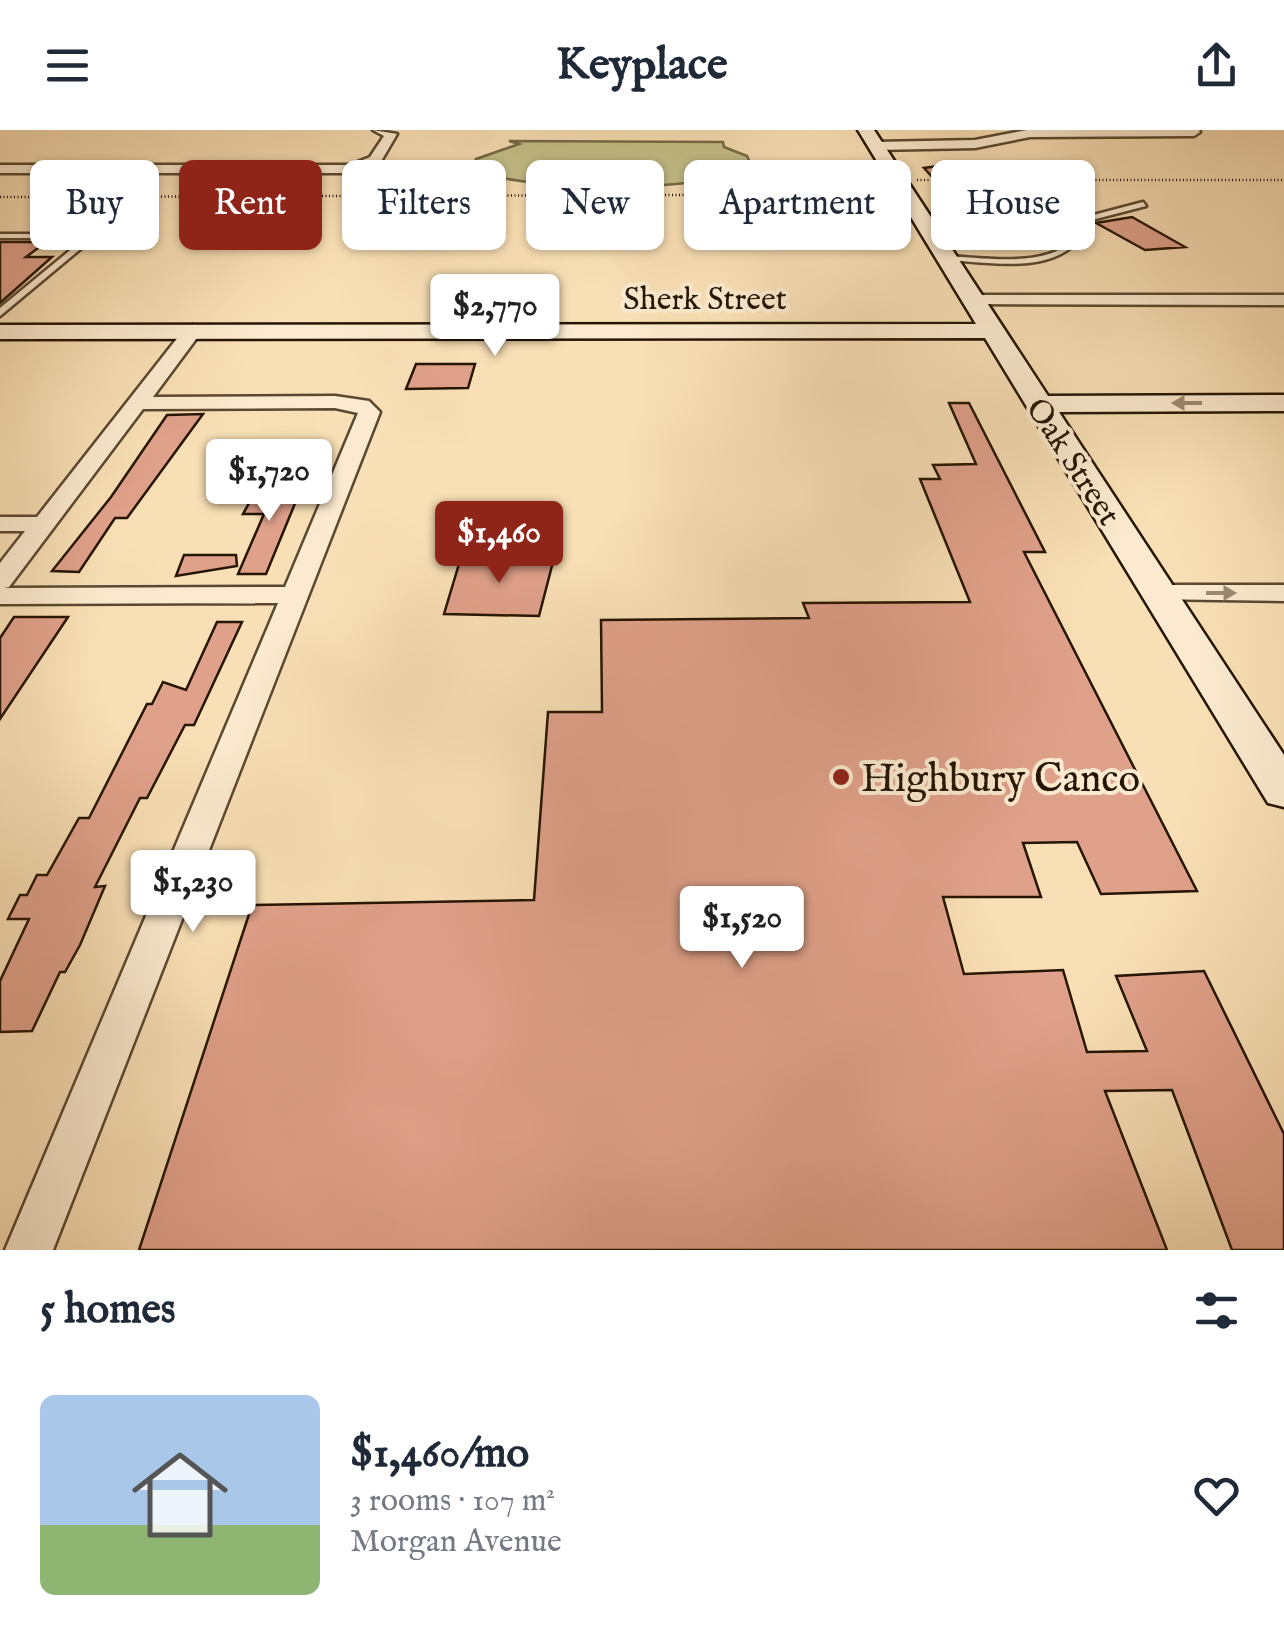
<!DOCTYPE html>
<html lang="en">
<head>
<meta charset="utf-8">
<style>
  :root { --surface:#fff; --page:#f2f2f3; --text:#1f2937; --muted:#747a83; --accent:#8f2418 }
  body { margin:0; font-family:"IM FELL English",serif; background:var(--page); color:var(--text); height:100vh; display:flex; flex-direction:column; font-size:38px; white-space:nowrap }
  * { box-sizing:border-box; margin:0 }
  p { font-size:32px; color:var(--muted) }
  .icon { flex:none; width:55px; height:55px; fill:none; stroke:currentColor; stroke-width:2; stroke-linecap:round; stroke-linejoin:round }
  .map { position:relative; height:1120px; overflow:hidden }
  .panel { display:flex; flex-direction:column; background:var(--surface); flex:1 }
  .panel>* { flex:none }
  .top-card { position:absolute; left:30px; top:30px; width:1225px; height:90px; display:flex; gap:20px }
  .price { position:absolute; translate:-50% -85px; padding:0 22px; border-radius:10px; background:#fff; color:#222; font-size:32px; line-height:65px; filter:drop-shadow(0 2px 5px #0008) }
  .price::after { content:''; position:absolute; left:50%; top:60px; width:30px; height:22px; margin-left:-15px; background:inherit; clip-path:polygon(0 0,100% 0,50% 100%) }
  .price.current { background:var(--accent); color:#fff }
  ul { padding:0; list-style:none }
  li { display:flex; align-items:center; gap:30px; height:250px; padding:0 40px }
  li span { display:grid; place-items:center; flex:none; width:280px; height:200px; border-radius:15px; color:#555 }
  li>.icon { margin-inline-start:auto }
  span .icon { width:120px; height:120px; fill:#fffc; stroke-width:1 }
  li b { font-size:42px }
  h2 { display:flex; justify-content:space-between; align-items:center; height:120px; padding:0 40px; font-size:42px }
  .tag { padding:0 35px; border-radius:15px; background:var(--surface); box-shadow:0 2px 8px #0004; font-size:35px; line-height:90px }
  .tag.current { background:var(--accent); color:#fff }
  header { display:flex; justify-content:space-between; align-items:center; height:130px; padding:0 40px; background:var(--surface); font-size:45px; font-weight:700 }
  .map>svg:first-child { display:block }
</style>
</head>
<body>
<header><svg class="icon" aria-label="menu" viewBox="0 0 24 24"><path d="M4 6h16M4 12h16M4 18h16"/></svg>Keyplace<svg class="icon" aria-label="share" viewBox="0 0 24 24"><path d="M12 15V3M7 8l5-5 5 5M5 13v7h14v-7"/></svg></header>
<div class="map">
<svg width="1284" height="1120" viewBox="0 0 1284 1120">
  <rect width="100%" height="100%" fill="#f9dfb5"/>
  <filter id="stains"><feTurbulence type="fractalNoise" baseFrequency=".002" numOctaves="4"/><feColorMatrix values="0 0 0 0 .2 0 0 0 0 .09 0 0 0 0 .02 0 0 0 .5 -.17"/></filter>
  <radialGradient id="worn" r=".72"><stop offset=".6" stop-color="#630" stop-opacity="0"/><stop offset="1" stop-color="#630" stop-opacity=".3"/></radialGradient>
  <path fill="#c4c089" stroke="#746a46" stroke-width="2.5" d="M509,11L723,12L724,17L747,26L751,35C730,64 502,62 474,38L476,29L519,14Z"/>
  <path fill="#e0a18a" stroke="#251503" stroke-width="2.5" d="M938,36L981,37L1000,60L945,61L924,38Z
    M1132,87L1185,117L1145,120L1096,93Z
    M0,112H46L26,127H52L0,173Z
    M416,234H475L468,258L406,259Z
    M949,273H969L1045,422H1024L1197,761L1101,764L1077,712L1023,713L1041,767H943L964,844L1063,840L1087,922L1147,921L1116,846L1204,841L1284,1004V1120H1232L1172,960L1105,961L1167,1120H139L252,775L534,770L548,582H602L601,490L809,488L803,473L970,472L920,349H940L933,335L976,334Z
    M203,284L127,388H115L79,442L52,441L111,367L167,285Z
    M303,354L266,444H238L264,384H243L259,355Z
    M462,424L554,428L539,486L444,484Z
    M184,425H236L237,436L176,446Z
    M14,487H68L0,589V508Z
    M217,492H242L194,595H185L147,668H140L95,757L105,756L80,815L65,842H60L32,901L0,902V851L29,789H8L20,765H27L37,745H47L79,688H89L147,574H152L163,552L186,560Z"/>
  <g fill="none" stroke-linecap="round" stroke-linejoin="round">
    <defs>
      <path id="lane" d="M1143,72L1146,76L1088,91C1070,149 992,132 945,130L941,128L945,126C981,127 1045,139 1072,110C1077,104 1079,96 1082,88Z
        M0,104H92L96,106L0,186V178L85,108H0Z"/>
      <path id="street" d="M373,0L397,4L380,33L352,43H0V35H350L370,27L384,6Z
        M1027,0H1199L1200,2L1194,6L1030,7L975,18L876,20L870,16L876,12L975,10Z
        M971,165H1284V175L965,174V166Z
        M193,195L202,201L153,267L335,266L369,271L380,282L53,1120H5L278,473L0,474V433L25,401H0V387H37L186,197ZM335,278L358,283L285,457L4,458L9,457L143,279Z
        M1158,455H1284V471L1148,469L1145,463Z"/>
      <path id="secondary" d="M858,0H874L1048,266L1284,265V281L1059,282L1284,625V677L1268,673L985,208L0,209V195L976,194Z"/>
    </defs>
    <use href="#lane" stroke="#5a4830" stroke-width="5"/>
    <use href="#street" stroke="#5a4830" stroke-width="5"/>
    <use href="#secondary" stroke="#251503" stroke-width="5"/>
    <path stroke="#251503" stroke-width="2.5" stroke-dasharray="1 2.5" stroke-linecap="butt" d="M917,50H1284
      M0,67L707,65L876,54"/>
    <use href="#lane" fill="#fbeacf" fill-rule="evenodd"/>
    <use href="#street" fill="#fbeacf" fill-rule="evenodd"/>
    <use href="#secondary" fill="#fbeacf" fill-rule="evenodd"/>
  </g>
  <defs><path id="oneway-solid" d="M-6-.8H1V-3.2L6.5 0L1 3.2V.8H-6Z" transform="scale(2.5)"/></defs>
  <g fill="#9b8a73">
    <use href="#oneway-solid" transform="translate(1187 273) rotate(180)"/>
    <use href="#oneway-solid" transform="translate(1221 463)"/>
  </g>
  <circle fill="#8f2418" stroke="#fbeacf" stroke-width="4" cx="841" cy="647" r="10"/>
  <g text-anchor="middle" stroke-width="8" stroke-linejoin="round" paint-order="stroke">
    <g font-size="32" fill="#251503" stroke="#fbeacf">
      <text x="705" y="179">Sherk Street</text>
      <text transform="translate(1074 331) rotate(57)" y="11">Oak Street</text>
    </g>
    <g font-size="40" fill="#251503" stroke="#fbeacf" text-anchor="start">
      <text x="861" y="661">Highbury Canco</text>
    </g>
  </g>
  <rect width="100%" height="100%" filter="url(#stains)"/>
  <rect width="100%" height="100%" fill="url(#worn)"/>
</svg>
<b class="price" style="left:495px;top:229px">$2,770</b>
<b class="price" style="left:269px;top:394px">$1,720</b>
<b class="price current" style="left:499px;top:456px">$1,460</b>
<b class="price" style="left:193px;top:805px">$1,230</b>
<b class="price" style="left:742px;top:841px">$1,520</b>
<div class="top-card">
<a class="tag">Buy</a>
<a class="tag current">Rent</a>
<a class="tag">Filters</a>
<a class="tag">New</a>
<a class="tag">Apartment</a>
<a class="tag">House</a>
</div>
</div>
<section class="panel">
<h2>5 homes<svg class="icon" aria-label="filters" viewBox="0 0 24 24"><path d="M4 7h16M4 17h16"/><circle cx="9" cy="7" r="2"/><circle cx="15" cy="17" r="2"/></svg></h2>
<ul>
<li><span style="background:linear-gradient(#a9c7e8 65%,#8fb573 0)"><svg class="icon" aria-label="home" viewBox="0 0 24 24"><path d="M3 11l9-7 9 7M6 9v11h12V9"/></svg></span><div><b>$1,460/mo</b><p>3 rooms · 107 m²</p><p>Morgan Avenue</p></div><svg class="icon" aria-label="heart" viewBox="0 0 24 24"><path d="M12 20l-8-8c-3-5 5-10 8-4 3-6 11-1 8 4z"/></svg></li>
</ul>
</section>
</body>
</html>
